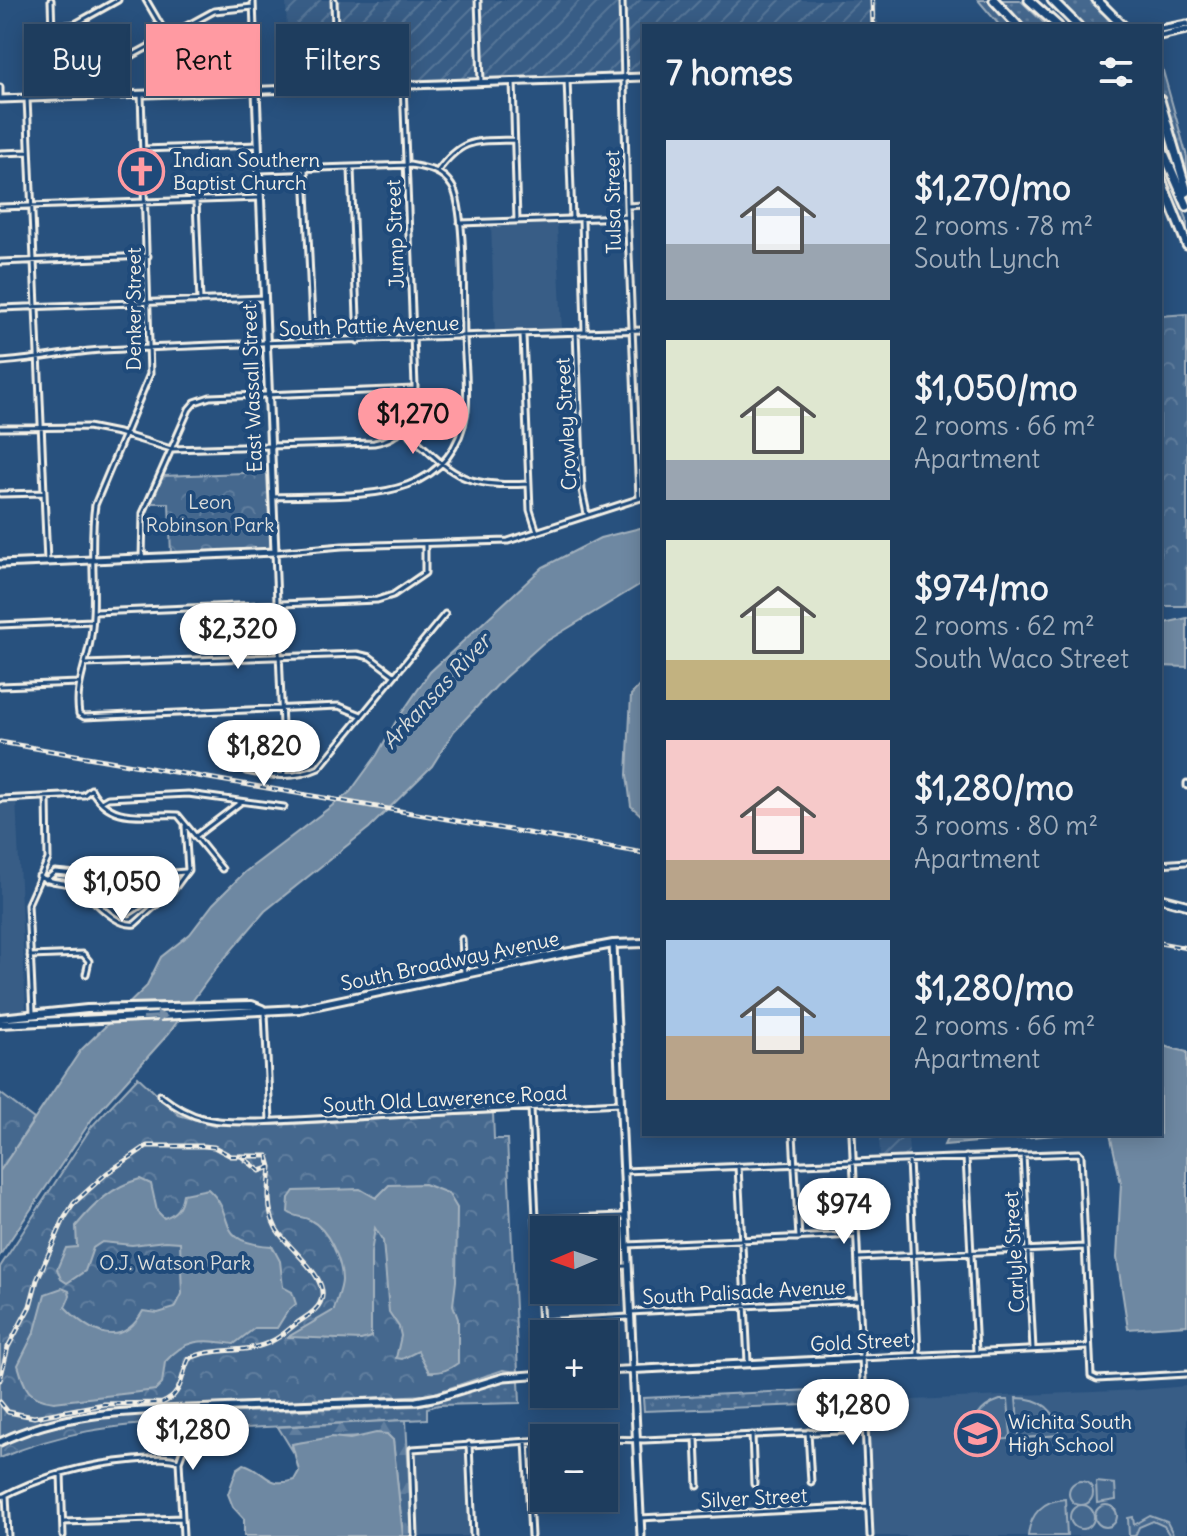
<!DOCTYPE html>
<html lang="en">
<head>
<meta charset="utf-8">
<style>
  :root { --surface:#1e3d5e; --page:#2b4867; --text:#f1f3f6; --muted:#a1aebc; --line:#3c5673; --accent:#ff9aa2 }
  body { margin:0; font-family:Delius,sans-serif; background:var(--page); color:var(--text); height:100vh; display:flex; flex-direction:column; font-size:30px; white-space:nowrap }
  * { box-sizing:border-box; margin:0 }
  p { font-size:26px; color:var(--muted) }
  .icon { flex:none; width:44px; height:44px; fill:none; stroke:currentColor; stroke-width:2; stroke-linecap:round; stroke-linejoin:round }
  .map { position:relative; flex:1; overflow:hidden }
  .sheet { position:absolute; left:642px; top:24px; width:520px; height:1112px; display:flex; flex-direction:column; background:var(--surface); border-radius:0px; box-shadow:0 4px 20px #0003,0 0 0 2px var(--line) }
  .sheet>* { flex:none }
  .banner { position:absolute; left:24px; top:24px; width:498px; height:72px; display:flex; gap:16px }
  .needle { width:52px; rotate:268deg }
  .tools { position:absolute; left:530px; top:1216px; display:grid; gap:16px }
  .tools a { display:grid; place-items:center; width:88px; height:88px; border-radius:0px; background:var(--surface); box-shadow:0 4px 20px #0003,0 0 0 2px var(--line); font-size:40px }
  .price { position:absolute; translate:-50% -68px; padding:0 18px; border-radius:28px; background:#fff; color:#222; font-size:26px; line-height:52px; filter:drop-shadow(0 2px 4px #0008) }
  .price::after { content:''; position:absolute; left:50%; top:48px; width:24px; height:18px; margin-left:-12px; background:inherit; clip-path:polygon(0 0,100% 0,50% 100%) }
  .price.selected { background:var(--accent); color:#111 }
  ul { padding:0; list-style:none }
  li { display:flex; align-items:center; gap:24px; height:200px; padding:0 24px }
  li span { display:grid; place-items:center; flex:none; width:224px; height:160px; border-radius:0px; color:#555 }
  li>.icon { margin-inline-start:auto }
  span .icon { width:96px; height:96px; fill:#fffc; stroke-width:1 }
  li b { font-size:34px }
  h2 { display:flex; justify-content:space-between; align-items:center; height:96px; padding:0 24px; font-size:34px }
  .chip { padding:0 28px; border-radius:0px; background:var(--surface); box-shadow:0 4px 20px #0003,0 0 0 2px var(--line); font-size:28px; line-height:72px }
  .chip.selected { background:var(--accent); color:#111 }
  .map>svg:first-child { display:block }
</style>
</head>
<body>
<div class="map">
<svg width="1187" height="1536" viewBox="0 0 1187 1536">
  <defs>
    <pattern id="industrial-furrows" width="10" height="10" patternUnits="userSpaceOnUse" patternTransform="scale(2)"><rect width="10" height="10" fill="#375d86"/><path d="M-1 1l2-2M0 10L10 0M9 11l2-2" fill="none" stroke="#557597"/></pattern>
    <pattern id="grass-dots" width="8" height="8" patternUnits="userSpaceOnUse" patternTransform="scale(2)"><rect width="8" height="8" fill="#45688e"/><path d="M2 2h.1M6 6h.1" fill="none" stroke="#607e9e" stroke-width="1.8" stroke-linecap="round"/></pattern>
    <pattern id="forest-firs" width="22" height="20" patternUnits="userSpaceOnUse" patternTransform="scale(2)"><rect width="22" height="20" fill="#45688e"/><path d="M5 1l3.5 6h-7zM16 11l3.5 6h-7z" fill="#607e9e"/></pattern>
    <pattern id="park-crowns" width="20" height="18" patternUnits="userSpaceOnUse" patternTransform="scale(2)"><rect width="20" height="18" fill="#45688e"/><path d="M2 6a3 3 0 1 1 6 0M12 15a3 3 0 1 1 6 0" fill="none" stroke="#607e9e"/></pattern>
  </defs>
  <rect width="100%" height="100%" fill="#28517e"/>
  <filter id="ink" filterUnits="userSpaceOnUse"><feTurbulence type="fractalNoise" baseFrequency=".0125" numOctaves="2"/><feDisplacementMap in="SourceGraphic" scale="16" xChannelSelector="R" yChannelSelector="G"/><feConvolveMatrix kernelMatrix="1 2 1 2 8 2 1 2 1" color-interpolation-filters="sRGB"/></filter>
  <g filter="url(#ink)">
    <path fill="#375d86" d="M557,223L562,331L495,334L491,224Z
      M16,798L26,1012L0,1014V799Z
      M1187,1386V1536H873L866,1402L1139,1390Z
      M465,1448L471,1536H418L415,1451Z"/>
    <path fill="url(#industrial-furrows)" d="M286,0H876L878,26H644V77L337,87L335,36L287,37Z
      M879,1134H908L909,1157H880Z"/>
    <path fill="url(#grass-dots)" stroke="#9cacbb" stroke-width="2" d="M978,0H989L1012,26H1000Z
      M998,0H1020L1047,26H1022Z
      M1056,0H1090L1118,26H1082Z
      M1160,60L1187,157V184L1160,93Z
      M1160,154L1187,219V239L1160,171Z
      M519,1380L520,1403L439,1405L427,1408V1419L185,1431L186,1417L189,1414L416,1406C451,1400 483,1381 519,1380Z
      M856,1388L858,1403L644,1411L643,1398Z"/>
    <path fill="url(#forest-firs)" stroke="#9cacbb" stroke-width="2" d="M406,1420L412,1536H403L393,1440C358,1434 327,1439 292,1444V1450L278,1427Z"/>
    <path fill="url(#park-crowns)" stroke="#9cacbb" stroke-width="2" d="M1187,314V606H1160V316Z
      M269,472L271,549L171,555L169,503H150L162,476Z
      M138,1077L179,1115L214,1125H275L493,1113L494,1139H507L518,1372L503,1370L429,1395L178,1406V1422C113,1425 60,1432 0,1458V1267L92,1126Z
      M0,1093L34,1119L0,1171Z"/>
    <path fill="#45688e" stroke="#9cacbb" stroke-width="2" d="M1016,1398C1041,1398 1057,1409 1060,1435L1023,1438L1019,1435Z
      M1000,1400H1008L1011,1435L1008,1439L972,1441C972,1420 979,1407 1000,1400Z
      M1069 1493a12 12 0 1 1 24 0a12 12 0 1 1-24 0Z
      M1096,1482L1115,1484L1116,1500L1097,1503Z
      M1065,1499L1067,1536H1028C1030,1514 1043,1500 1065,1499Z
      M1095 1516a11 11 0 1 1 22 0a11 11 0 1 1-22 0Z
      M1070 1517a12 12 0 1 1 24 0a12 12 0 1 1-24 0Z
      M1150,1516L1167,1522L1174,1536H1170L1164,1526L1153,1521L1139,1527L1135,1536H1129L1128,1518L1133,1517L1134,1525Z"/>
    <path fill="#6e88a2" stroke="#a4b2be" stroke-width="2" d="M644,527V582L542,644L504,678L454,731L432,766L369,828L265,911L217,967L169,1033L92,1119L0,1255V1171L81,1050L146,987L161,957L190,934L213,904L245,872L350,792L377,755L395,723L430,672L543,567L600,538Z
      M1187,618V667L1160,666V624Z
      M644,681V818L631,806L627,775L631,695Z
      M1160,1045L1187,1052V1325L1128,1329L1117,1258L1121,1183L1110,1134H1160Z
      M949,1134H1066L944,1145Z
      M140,1179L151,1184L157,1211L164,1218C176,1214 181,1207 183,1194L208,1189C239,1217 211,1242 272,1246L280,1261L283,1287L292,1292L296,1304L287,1312L277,1328H255L234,1344C203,1340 187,1337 165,1362L162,1384L156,1390L54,1402C28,1399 25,1389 18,1365L35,1331L45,1294L62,1288L69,1291L70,1296L65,1307C89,1332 121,1351 143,1311L158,1313L175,1308L182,1294L180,1242L165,1241L132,1245L102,1242L93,1248L85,1271L67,1283L61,1279L57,1269L66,1248L77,1247L76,1226C94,1204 113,1186 140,1179Z
      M424,1184L448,1193L457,1208L456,1281L453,1305L458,1319V1363C449,1370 441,1373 429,1372L418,1351L402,1359L396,1358L401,1336L399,1327L389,1312L383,1241L375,1228L371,1253V1337L361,1340L288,1337L334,1310C336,1301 342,1289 342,1280C342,1260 328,1229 310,1220C302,1216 296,1218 288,1212L289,1198L294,1191L360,1189L376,1198L389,1185Z
      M376,1433L387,1434L393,1440L403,1536H244V1519L233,1507L228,1494L237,1469L244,1464C265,1470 267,1489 294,1480L299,1471L292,1444L332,1437L350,1439Z"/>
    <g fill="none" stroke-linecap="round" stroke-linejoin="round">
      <defs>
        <path id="street" d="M51,0L54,96
          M146,0L167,36
          M253,0L256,91
          M334,0L337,87
          M478,0L481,82
          M622,0L627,206L639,498
          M52,27L75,24L118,0
          M567,79L572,219
          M513,81L517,221
          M0,87V99
          M141,94L150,374L95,505C88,552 99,600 89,647C84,670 75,690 79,714L84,717L339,706L361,715
          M110,95L109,77L115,65L214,11L253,7
          M27,98L47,562
          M143,149L258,145
          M0,153L28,152
          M351,169L358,341
          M259,170L410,165C427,168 442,170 452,186C466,207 463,307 464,338C465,362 468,387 466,411C451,510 346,493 273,497
          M305,170L313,342
          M437,172C462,138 475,141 514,140
          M196,201L200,301
          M627,206L644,205
          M0,207L260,198
          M582,220L585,332
          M460,223L627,217
          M0,262L148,256
          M0,308L264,298
          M576,332L582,490L587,514
          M523,335L530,510L537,532
          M0,362C35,360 68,352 102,350C283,341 464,336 644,330
          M0,428L88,427L118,433L171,449L374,443C405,438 415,415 415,386L403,85
          M404,429C452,473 459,488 528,484
          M0,494L44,493
          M142,559L143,513L189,409L195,402L210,397L415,389
          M94,612L377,600L393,595L425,573V545
          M0,625L92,621
          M85,664L357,654L370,657L394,675
          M0,686L79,683
          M246,771C271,776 295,779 319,768L445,614
          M284,775L275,552L342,546L508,541L644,497
          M1187,783V786
          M0,799L84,795L91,789C111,825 145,813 178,815L222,869
          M101,802L108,798L188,794L284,807
          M196,836L241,802
          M1160,864L1187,862
          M39,876C54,885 64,880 76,887C94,897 113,927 135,924L174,889L188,870L185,826
          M46,880L55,872L76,874L129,913L143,904L173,873L185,872
          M462,939L464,974
          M30,956L83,954L89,961L86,974
          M33,1012L28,904L48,859L47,797
          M265,1013L270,1121
          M160,1095C195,1123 215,1122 258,1122L620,1103
          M531,1108L543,1372
          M793,1134L799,1238
          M852,1134L870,1536
          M1023,1155L1033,1349
          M966,1157L976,1352
          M909,1160L918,1355
          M738,1166L748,1362
          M624,1171L1079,1153L1081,1155L1091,1376L1097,1379L1187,1374
          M536,1219L624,1216
          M627,1245L855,1235
          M858,1258L1084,1247
          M604,1267L628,1266
          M630,1312L858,1300
          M541,1322L629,1317
          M862,1358L1088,1347
          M182,1409L183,1450L179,1461L183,1536
          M808,1432L811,1482
          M752,1435L754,1484
          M696,1438L698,1486
          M604,1439L644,1440L864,1430
          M526,1441L531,1536
          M469,1444L473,1536
          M61,1473L63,1536
          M6,1495L8,1536
          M0,1498C43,1475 86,1464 135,1460C149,1459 165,1456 179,1461
          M640,1518L868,1506
          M63,1522L182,1518
          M415,1536L412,1449L544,1440"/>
        <path id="secondary" d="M1160,29L1187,24
          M1160,36L1187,30
          M0,99L644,77
          M0,564L275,552L256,91
          M613,944L641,1536
          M604,1371L862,1358
          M0,1442C67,1409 142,1411 215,1408C282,1405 349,1403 416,1401L438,1397L504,1377L544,1374"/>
        <path id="primary" d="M1160,898L1187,905
          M0,1018L87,1009L252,1005L262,1009
          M0,1024L299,1009L565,953L613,944L644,943"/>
        <path id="highway" d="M994,0L1018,26
          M1029,0L1058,26
          M1052,0L1078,26
          M1097,0L1123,26
          M1160,100L1187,192
          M1160,144L1187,206
          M1160,177L1187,245"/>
      </defs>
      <use href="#street" stroke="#f4f1e8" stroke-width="9"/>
      <use href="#secondary" stroke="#f4f1e8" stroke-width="11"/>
      <use href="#primary" stroke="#f4f1e8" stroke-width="12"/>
      <use href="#highway" stroke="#f4f1e8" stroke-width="13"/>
      <use href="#street" stroke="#1f4a7a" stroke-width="3"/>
      <use href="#secondary" stroke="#1f4a7a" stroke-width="5"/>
      <use href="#primary" stroke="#1f4a7a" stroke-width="6"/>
      <use href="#highway" stroke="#1f4a7a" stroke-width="7"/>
      <defs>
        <path id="rail" d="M872,0L873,26
          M0,742L644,853
          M1160,943L1187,948
          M0,1380L8,1347L30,1306L37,1280L64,1219L74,1203L107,1173L147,1146H203L214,1147L231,1156H268L271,1167L260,1171L241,1156
          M0,1402L8,1412L34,1417L104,1404L162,1403C183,1395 180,1377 189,1359C212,1346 246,1355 272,1341C281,1337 289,1329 297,1323C304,1318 316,1312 320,1303C333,1278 286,1248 276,1228C266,1209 269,1187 271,1167"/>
      </defs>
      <use href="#rail" stroke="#f4f1e8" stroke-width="5"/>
      <use href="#rail" stroke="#1f4a7a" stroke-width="2" stroke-dasharray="6" stroke-linecap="butt"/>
    </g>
    <defs><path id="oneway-solid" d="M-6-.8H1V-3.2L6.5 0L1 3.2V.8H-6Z" transform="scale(2)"/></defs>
    <use fill="#748da6" href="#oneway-solid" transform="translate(155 1017) rotate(-3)"/>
  </g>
  <defs>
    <symbol id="church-ring" viewBox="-11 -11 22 22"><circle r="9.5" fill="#1f4a7a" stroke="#ff9aa2" stroke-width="1.5"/><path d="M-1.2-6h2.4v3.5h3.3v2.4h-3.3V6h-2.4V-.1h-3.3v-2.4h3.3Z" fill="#ff9aa2"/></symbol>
    <symbol id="school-ring" viewBox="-11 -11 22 22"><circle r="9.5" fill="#1f4a7a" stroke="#ff9aa2" stroke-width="1.5"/><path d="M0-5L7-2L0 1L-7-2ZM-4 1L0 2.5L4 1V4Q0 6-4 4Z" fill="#ff9aa2"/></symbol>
  </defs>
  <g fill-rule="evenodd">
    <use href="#church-ring" x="116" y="146" width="51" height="51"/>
    <use href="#school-ring" x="952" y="1408" width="51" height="51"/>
  </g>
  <g text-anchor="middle" stroke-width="8" stroke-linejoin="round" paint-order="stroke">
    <g font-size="20" fill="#f4f1e8" stroke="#1f4a7a" text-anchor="start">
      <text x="173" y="167">Indian Southern<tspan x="173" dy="23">Baptist Church</tspan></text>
      <text x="1008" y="1429">Wichita South<tspan x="1008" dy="23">High School</tspan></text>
    </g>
    <g font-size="20" fill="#f4f1e8" stroke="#1f4a7a">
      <text transform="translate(613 202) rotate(-91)" y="7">Tulsa Street</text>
      <text transform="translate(395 234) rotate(-92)" y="7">Jump Street</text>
      <text transform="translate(134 309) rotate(-90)" y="7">Denker Street</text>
      <text transform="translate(369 326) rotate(-2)" y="7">South Pattie Avenue</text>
      <text transform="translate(252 388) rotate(-92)" y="7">East Wassall Street</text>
      <text transform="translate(566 424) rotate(-93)" y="7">Crowley Street</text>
      <text transform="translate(450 961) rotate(-12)" y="7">South Broadway Avenue</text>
      <text transform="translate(445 1099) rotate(-3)" y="7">South Old Lawerence Road</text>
      <text transform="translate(1014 1252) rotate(-93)" y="7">Carlyle Street</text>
      <text transform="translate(744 1292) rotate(-3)" y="7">South Palisade Avenue</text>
      <text transform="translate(860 1342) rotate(-3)" y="7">Gold Street</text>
      <text transform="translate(754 1498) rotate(-3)" y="7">Silver Street</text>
    </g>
    <g font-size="20" fill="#dadcda" stroke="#1f4a7a">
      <text x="210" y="509">Leon<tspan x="210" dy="23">Robinson Park</tspan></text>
      <text x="175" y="1270">O.J. Watson Park</text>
    </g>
    <g font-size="22" font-style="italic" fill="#d9dcda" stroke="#1f4a7a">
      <text transform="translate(436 691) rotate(-47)" y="8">Arkansas River</text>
    </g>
  </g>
</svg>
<div class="tools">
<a><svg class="needle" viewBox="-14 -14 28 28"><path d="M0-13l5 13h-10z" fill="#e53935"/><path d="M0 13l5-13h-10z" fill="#a1aebc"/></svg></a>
<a>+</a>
<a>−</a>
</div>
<b class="price selected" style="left:413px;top:456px">$1,270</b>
<b class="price" style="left:238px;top:671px">$2,320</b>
<b class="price" style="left:264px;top:788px">$1,820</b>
<b class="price" style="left:122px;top:924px">$1,050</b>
<b class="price" style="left:844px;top:1246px">$974</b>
<b class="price" style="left:853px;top:1447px">$1,280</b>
<b class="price" style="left:193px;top:1472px">$1,280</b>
<div class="banner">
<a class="chip">Buy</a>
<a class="chip selected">Rent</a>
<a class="chip">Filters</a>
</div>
<section class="sheet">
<h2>7 homes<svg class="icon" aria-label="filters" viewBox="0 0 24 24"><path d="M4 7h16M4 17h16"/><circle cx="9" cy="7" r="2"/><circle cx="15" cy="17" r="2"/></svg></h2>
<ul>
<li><span style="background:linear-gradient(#c9d6e8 65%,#9aa5b1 0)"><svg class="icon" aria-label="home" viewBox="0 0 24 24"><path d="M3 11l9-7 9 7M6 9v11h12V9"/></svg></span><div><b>$1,270/mo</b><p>2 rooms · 78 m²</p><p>South Lynch</p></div></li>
<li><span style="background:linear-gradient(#dfe7d0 75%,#9aa5b1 0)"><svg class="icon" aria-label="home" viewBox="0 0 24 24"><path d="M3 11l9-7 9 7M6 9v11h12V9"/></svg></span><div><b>$1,050/mo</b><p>2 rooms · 66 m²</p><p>Apartment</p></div></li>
<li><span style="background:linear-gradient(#dfe7d0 75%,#c2b280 0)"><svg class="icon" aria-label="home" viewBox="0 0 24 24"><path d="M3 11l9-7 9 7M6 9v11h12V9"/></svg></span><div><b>$974/mo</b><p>2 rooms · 62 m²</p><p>South Waco Street</p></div></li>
<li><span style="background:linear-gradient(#f6c9c9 75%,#b9a48a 0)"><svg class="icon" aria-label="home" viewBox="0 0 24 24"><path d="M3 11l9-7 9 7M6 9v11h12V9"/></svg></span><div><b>$1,280/mo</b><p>3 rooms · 80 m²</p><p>Apartment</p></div></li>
<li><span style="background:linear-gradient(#a9c7e8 60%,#b9a48a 0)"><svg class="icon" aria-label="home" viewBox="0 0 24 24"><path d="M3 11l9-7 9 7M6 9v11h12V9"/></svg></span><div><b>$1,280/mo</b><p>2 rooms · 66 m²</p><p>Apartment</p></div></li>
</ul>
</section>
</div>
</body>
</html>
